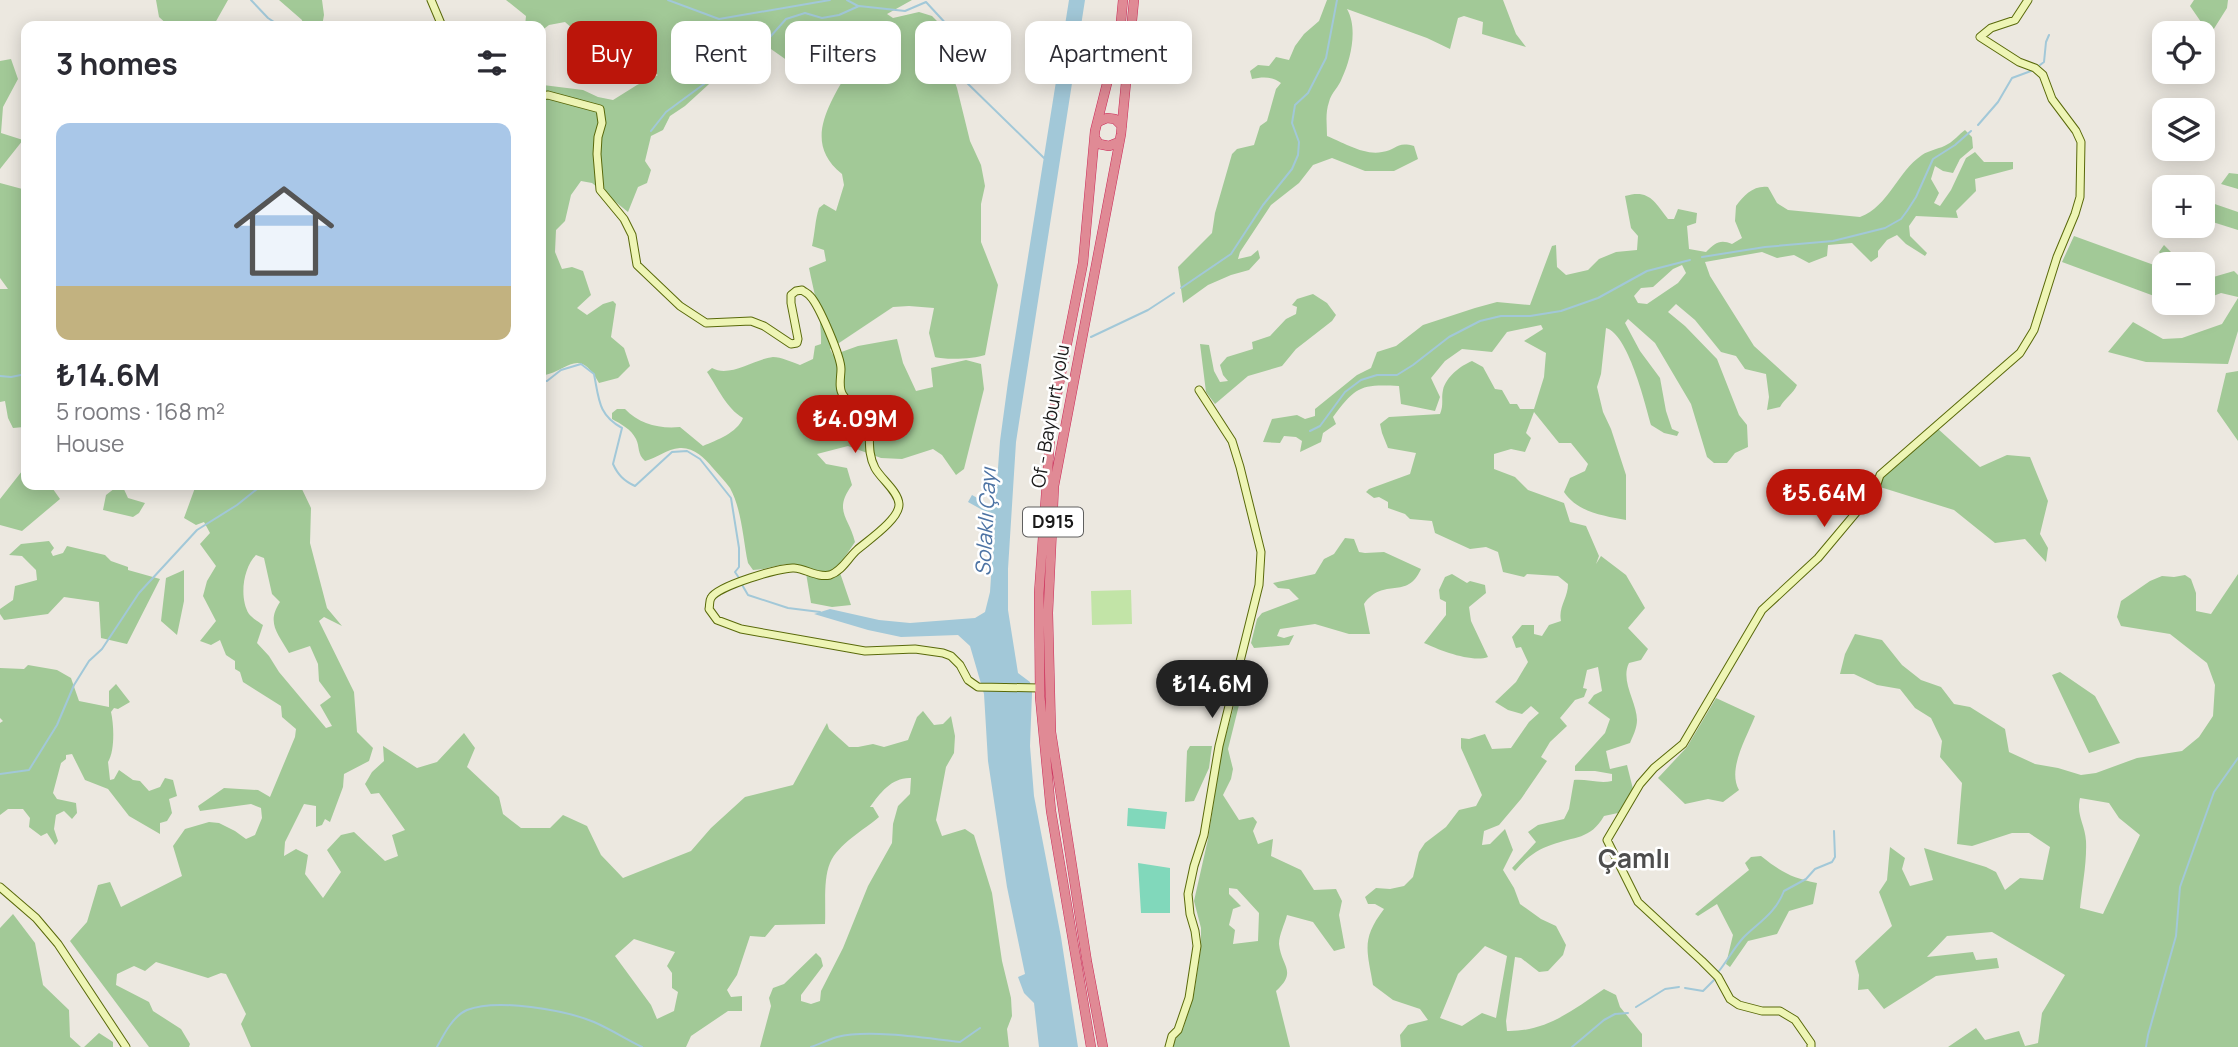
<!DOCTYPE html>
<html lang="en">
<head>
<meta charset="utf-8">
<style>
  :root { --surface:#fff; --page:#f2f2f3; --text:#2b2b33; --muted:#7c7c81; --accent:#bb150a }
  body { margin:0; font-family:Manrope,sans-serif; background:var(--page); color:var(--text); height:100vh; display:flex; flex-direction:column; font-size:26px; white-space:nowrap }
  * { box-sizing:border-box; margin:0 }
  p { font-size:23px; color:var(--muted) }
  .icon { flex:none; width:38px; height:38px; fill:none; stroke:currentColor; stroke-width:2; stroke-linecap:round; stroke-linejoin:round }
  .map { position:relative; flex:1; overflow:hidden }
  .panel { position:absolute; left:21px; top:21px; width:525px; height:469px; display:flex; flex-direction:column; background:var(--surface); border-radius:14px; box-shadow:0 4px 18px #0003 }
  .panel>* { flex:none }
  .banner { position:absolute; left:567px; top:21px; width:665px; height:63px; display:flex; gap:14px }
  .tools { position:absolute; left:2152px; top:21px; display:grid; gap:14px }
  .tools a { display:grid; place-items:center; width:63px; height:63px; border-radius:14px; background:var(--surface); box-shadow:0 4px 18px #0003; font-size:35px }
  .price { position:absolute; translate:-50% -60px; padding:0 16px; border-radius:24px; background:var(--accent); color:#fff; font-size:23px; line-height:46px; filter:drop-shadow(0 2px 4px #0008) }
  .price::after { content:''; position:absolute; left:50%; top:42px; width:21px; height:16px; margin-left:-10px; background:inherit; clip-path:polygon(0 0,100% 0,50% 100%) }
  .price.on { background:#222; color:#fff }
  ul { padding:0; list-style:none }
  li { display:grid; align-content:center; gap:14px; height:371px; padding:0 35px }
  li span { display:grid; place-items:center; height:217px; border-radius:14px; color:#555 }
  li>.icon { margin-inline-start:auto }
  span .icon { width:126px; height:126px; fill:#fffc; stroke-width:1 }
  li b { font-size:30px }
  h2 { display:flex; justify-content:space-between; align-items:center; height:84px; padding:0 35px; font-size:30px }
  .tag { padding:0 24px; border-radius:14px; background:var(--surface); box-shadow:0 4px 18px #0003; font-size:24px; line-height:63px }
  .tag.on { background:var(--accent); color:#fff }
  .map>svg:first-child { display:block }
</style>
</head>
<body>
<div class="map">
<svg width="2238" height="1047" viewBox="0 0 2238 1047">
  <rect width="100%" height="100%" fill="#ece8e0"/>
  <path fill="#c2e4a7" d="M1131,590L1132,624L1092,625L1091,591Z"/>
  <path fill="#a2c997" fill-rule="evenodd" d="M156,0H228L215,23L210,26H169L159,17Z
    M279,0H322L324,15L322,26H303L302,20Z
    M506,0H912L887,14L893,18L919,12L932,16L939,23L946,41L949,66L957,88L970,141L981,165L985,186L981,204V242L998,285L985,355C975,359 945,360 935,357L929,333L934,308L909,306L893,307L830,349L833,355L858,346L897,339L903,363L916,391L933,387L931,368L966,360L981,364L984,389L964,469L956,475L942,455L933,449L902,459L881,458L848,446L817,454L826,464L847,468L852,485C833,511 849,517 855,542L838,567L851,605L832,607L811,603L805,567C786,559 771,570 753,570L748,563C743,540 742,510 730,488C725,481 718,474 712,467C705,458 693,447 680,448C666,449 658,458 645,461C637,454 640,447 636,439C631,429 621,424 612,419V413L617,409H625C639,424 659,429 680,427L703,446C717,440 737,433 743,418C726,408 718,388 707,372L712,368C730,378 754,359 773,357C781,357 792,362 800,365L813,359L815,346L821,344C822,318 814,294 809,268L826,261L824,250L812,246C815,233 815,220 819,208L824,204L836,211L844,185L842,174C802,142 830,104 849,69L844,59L858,38V30L848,28L831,50L814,51L798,68L761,42L724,41L717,57L720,74L685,106L670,116L663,130L651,136L645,161L651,170L647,183L638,187L628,212L592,183L581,181L571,195L565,221L556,230L555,252L562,269L572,267L583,271L591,295L577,308L587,315L603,304L613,301L616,304L611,337L624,348L630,366L618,378L599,383C578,346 570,371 541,376V110L543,85L583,90L598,97L613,100L637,85L658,75L649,70H623L618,47C606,41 591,44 578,41L573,29L565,22L549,25L541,31V26H525L526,16Z
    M1327,0H1503L1516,34L1526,47L1482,34L1483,22L1464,16L1458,18L1450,49L1427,38L1347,9C1358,28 1351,59 1342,78C1339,87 1331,93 1329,102C1325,113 1327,125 1327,136C1342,142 1365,156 1382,152C1397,150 1396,141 1414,146L1418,159L1394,171H1365L1332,158L1313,165L1299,183L1271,205L1240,252L1238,259L1251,256L1258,250L1260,258L1249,270L1231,275L1208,285L1183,303L1178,267L1212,233L1215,213L1232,154L1237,149L1254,145L1260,126L1267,121L1276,89L1281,83C1272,76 1262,77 1252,79L1250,71L1258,65L1269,66L1276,57L1289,60L1295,46L1304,34L1319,21Z
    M2194,0H2228L2227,8L2210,35L2190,6Z
    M11,59L18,79L3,107L1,133L23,140L0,169V61Z
    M1965,130L1972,137L1973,148L1960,159L1953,173L1943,171L1935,166L1931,179L1939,193L1934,203L1940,206L1951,190L1966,158L1975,152L1984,162H2013V169L1975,179L1976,191L1956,211L1958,218L1916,216L1909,226L1910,236L1927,253L1925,256L1906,244L1897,235L1887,240L1878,251V257L1871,262L1852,243L1828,245L1827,256L1809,263L1794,255L1777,258L1762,252L1705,262L1710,276L1754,346L1797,385C1793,394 1785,398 1780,407L1767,410L1769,397L1766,374L1745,369L1736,356L1721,352L1695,320L1676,304L1668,312L1685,326L1717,359L1739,415L1747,425L1748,447L1735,453L1727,463H1714L1707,457L1691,404L1655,343L1628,319L1625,323L1640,351L1660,378L1666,411L1672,429L1679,432L1677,436L1664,433L1651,425C1645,403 1628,334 1606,328L1601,374L1597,387L1603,412L1611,429L1626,475V520C1604,516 1577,512 1564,492L1570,478L1585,471L1588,464L1571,443H1559L1534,412L1526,433L1531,438L1525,452L1511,449L1494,454V469L1515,477L1528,490L1564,503L1570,522L1586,526L1599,556L1596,564L1601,556L1626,575L1645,608L1628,628L1648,649L1641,660L1629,663C1620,681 1637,702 1637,720C1637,728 1633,736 1630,743L1606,751L1610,769L1627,765L1633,789L1618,813L1604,816C1590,840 1575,836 1551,845C1536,850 1525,859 1515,871L1512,868L1536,842L1528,832L1538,825L1564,819L1569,809L1574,780C1587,779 1600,784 1612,781V774L1595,771H1575V766L1605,733L1610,719L1588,703L1594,695L1602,691L1598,667L1587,670L1583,688L1587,689L1584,697L1575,700L1560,718L1567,726L1550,742L1541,757L1547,761L1521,799L1499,825L1484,831L1482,845L1490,844L1505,829L1513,850L1503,870L1514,888L1520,904L1541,919L1556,926L1566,945L1563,955L1548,971L1539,972L1521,958L1515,957L1506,1021L1507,1031C1546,1032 1573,1010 1604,989L1616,995L1620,1007L1642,1034V1047H1401L1400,1035L1408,1025L1428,1020L1420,1009L1393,1000L1373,985C1367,950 1361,939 1384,909L1375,904H1368L1365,897L1376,888L1390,889L1404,886L1413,877L1419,852L1425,843L1446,827L1459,810L1476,806L1482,795L1461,748V738L1469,739L1485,734L1492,749L1511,748L1529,722L1539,713L1531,706L1522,714L1508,710L1495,702L1516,682L1528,662L1521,647L1516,648L1512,637L1522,625H1534V634L1542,636L1549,625L1561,621C1558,607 1568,598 1568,584L1558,576L1527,574L1524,577L1503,572L1498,552L1486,547L1470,549L1435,533L1432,521L1410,519L1405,514L1388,508V502L1379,497L1374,498L1366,492L1369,489L1410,474L1416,453L1388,448L1382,433L1380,424L1389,417L1440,414C1444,404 1441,399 1443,390C1446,377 1460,366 1472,361L1483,367L1495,389L1502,390L1510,404H1517L1520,409H1534L1544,377L1546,353L1524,341L1543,329L1541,325L1507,332L1492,352L1462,349L1445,361L1431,378L1440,397L1435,411L1401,404L1399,386C1361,384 1356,386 1333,417L1336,424L1323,433L1321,442L1300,452L1302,441L1296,437L1284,436L1280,443L1263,442L1272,419L1297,415L1305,419L1315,416V409L1357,375L1371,368L1377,352L1396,346L1423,325L1475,308L1497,302L1530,305L1552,246L1556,245L1557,267L1566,275L1588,270L1599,259L1616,252L1637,250L1638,236L1631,228L1625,196C1649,189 1654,201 1668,219H1674L1678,209L1697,213L1696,223L1687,226L1689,249L1706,252C1715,243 1720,239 1732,244L1742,238L1735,221L1736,206C1744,195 1754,185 1768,187L1777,203L1788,210L1860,217C1889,206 1897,172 1922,155C1929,150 1940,149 1948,144C1954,141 1959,134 1965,130ZM1682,265L1686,273L1678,283L1647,304L1638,303L1634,296L1641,288L1653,287L1673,269ZM1485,946L1507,956L1496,1018L1482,1013L1462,1026L1440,1018L1458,974Z
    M2229,173L2238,174V189L2221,184Z
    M0,183L26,190V402L24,427L13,428L8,418L5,401L0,402V289H8L0,278Z
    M2203,200L2238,212V230L2203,219Z
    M2074,236L2165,269V300L2062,262Z
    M2164,245L2178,259L2179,264H2167L2159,252Z
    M2234,271L2238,275V297L2221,293L2203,300V280Z
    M1313,294L1327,303L1336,315L1332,321L1296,349L1282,366L1248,376L1215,404L1206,392L1200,344L1209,345L1214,371L1220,382L1228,381L1223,375L1220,365L1227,357L1253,349L1252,342L1270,336L1286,319L1296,314L1297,307L1292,305L1297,299Z
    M2238,298V331L2228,364L2146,362L2108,352L2133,322L2163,339L2182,338L2222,324Z
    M2238,371V441L2217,411L2226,373Z
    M1937,428L1980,467L2007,455L2030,457L2048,501L2040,534L2048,548L2046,562L2025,539L1995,543L1954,510L1880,487L1883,477Z
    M26,466V485H53V489L60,499L22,531L0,525V499Z
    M119,485H122L128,498L145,503L139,513L133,517L103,510L106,495Z
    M196,485H300L311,508L310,543L327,608L342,626L324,617L319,621L354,692L357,732L373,748L369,761L344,774L343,787L330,822L325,819L322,825L316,827V806L304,804L285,842L284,856L296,849L308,855L305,874L323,898L341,872L327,850L341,835L354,832L385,861L398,856L392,835L405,830L379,793L371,794L365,784L372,772L384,761L383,746L417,768L437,762L464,733L475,748L467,767L499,797L503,814L521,828H550L563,815L587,826L601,855L623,878L691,851L711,828L745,797L793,785L827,723L829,729L849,747H858L873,744L884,747L908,740L917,717L923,711L934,725L943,724L951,716L955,736L954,753L946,767L936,820L942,836L965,829L974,835L992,893L1002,961L1011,998L1012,1016L1007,1029L1009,1047H760L771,1006L769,998L773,988L784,984L816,953L821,958L823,966L801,995V1001L811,1004L820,1001L821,991L843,948L868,886L892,843L893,824L898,806L910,794L911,778C892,777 880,793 870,807H873L879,817C864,830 838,844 830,863C823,880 826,905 825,924L775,925L765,937L750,936L737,975L727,990L731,997L742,996V1011H728L691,1036L686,1047H251L241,1024L246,1014L226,974L221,973L208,978L156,962L145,971L134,966L117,974L116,985L149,1002L153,1011L181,1029L190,1044L189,1047H149L70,941L87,922L98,885L110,882L121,907L182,876L173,846L185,829L209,822L219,823L235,831L246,839L255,835L262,818L261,808L251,804L200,811L198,806L224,788L258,790L270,797L295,737L296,729L282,717L281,706L243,682L240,672L235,669V661L226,655L220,640L211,645L200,641L216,621L203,596L207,581L216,566L200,544L210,533L204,522L196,525L184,518ZM256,555L264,558L272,594L280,602C266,623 278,633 289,653L310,646L318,664L319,681L331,697L320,705L332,726L326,728L279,672L269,656L257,643L263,625C259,622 252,618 249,614C239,598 243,568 256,555ZM634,939L675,952L667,966L672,973V988L678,992L674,1011L657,1019L651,1005L615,956Z
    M1345,538L1354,539L1359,552L1365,553L1384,552L1421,569C1407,601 1384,576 1364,604L1370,634H1349L1315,624L1280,629L1277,636L1284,638L1294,635L1289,645L1254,648L1251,643L1257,619L1262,613L1299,599L1289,589L1278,588L1273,583L1315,574L1324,559L1334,554Z
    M49,541L54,548L51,552L53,556L63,553L67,546L105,555L111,561L128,567V570L160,579L127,644L101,638L99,602L64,597L48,614L4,620L0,614V609L13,600L15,586L37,580L36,570L22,556L9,555L21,544Z
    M184,570V601L177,635L161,621L166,578Z
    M1452,574L1467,583L1470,581L1485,585L1486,593L1469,607L1471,621L1488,657C1472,663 1439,650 1424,643L1446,615V602L1440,599L1439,590L1445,577Z
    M2238,574V1047H1948L1976,1028L1985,1040L2019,1031L2025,1046L2038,1043L2042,1013L2065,975L1992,932L1947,936L1927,957L1973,952L1976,960L1997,958L1999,968L1936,976L1884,1009L1868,989L1858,990L1859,975L1855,961L1892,926L1879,892L1887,880L1890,847L1905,858L1902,869L1910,886L1933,880L1924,848L1986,867L1996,872L2005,890L2020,878L2043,880L2050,847L2029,833H2012L1972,846L1957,844L1962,783L1940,757L1942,741L1931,718L1915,708L1900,689L1877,685L1854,674H1840L1845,654L1855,634L1882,640L1902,665L1921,680L1941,687L1954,704L1970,707L2005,729L2009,752L2035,764L2058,768L2081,775L2096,773L2137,758L2182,751L2199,737L2213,716L2215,685L2207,663L2170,634L2121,626L2117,617L2121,601L2150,581L2162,576L2174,577L2185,575L2191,579L2196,593V611L2211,614ZM2080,798L2109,803L2119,818L2140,835L2103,914L2080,908C2082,886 2087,863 2086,841C2085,824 2076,816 2080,798Z
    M28,665L57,670L71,678L79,701L109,707V691L116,684L130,702L118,709L114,708L111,712C114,725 115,751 108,762L110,780L114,779L119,770L133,780L140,781L149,791L160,787L165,778L173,780L177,796L169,799L172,813L167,821L160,823V834L129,816L108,789L85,780L72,754L66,755V759L61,763L53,793L57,799L76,803L77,813L72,819L64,811L56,815L54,829L58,841L55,845L47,833L41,836L29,827L30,818L23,809H8L0,815V723L3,721L0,718V668L24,669Z
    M2060,672L2095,696L2120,743L2089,753L2052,675Z
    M1716,698L1755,716C1747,737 1727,769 1739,790L1723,802L1708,799L1685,804L1658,778L1687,747Z
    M1239,705L1228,749L1233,769L1231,779L1223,795L1239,820L1253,817L1257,822L1253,831L1258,844L1273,839L1271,856L1301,870L1314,890L1336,889L1342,901L1339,915L1345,948L1334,951L1313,922L1287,915C1285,923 1279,935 1279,944C1281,966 1298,971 1276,991L1290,1047H1174V1041L1183,1029L1194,993L1201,948V928L1194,901L1208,839L1222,749L1234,706ZM1229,888L1237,889L1259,913L1258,941L1233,944L1235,930L1229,925L1233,909L1241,906L1229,894Z
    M1190,746H1212L1209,768L1194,801L1185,802L1187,751Z
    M1761,856C1781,872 1792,878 1817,883L1813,904L1789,911L1777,934L1748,941L1730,967L1726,964L1733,935L1717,904L1698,916L1695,914L1749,870L1745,863L1751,857Z
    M13,914L35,943L43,985L69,1010L70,1037L81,1047H0V928Z
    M99,1033L113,1042V1047H84Z"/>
  <path fill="#81d8bb" d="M1128,808L1167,812L1165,829L1127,826Z
    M1138,863L1170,868V913H1141Z"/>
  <path fill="#a2c8d8" d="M1069,0H1085L1016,442L1008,569V610L1018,673L1030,682L1032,693L1030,746L1034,796L1061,937L1078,1047H1039L1034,1003L1024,993L1018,977L1025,974L1007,887L988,761L984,694L970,646L958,635L901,637L868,630L814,614L830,609L879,620L910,623L975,618L985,612L990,592L995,517L968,502L972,495L995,508L1000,441L1008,382Z"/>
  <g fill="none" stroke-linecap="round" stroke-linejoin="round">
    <path stroke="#a2c8d8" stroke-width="2" d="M251,0L268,18L280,26
      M668,0L719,19L830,0
      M847,0L858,6
      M2040,65L2044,62L2046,42L2049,35
      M1978,125L1998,102L2012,78L2031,71
      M651,131L666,112L704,84L714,74L725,46L745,43L755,47L762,46L786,19L805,13L822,18L839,15L859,6L905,11L926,2L949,27L950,44L963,79L1044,158
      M1702,257L1765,247L1833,241L1885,228L1901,219L1907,211L1916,197L1933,159L1955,145L1971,131
      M1181,288L1231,254L1263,205L1292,169L1298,155L1299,142L1292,123L1295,105L1308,93L1326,58L1337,0
      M1091,337L1148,310L1174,293
      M0,376L11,377L26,374
      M541,381H547L561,370L581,364L594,374C599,399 598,415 622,428L613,464C618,475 624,481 635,486L672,452L687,451L700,459L731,498L739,548V567L735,572L739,578
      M1310,431L1320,426L1345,392L1361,380L1377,375H1397L1413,365L1449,337L1480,321L1501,316H1530L1561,311L1598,298L1647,271L1690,260
      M741,583L748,595L788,608L820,612
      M0,774L29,770L57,725L74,685L89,661L102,649L139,593L197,530L237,505L262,485
      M1719,971C1727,961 1734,948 1743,938C1759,922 1775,914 1784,891L1806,879L1815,869L1832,862L1835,857L1834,831
      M1685,988L1703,991L1714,980
      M1636,1007L1665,989L1679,987
      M437,1047C444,1034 453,1016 467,1010C497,998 565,1010 594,1022C610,1029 626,1039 642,1047
      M811,1047C819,1044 828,1040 837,1037C868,1029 927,1038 960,1042L980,1028
      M1572,1047L1604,1020L1615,1014L1628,1013
      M2146,1047L2148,1035L2176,936L2180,887L2214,792L2238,758"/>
    <defs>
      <path id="secondary" d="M431,0L442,26
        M541,96L548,95L600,109L602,123L598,137L597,154L600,190L624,219L632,235L637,265L680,306L706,323L751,321L764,326L791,344L797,343L798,339L791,303V295L796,291L802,290C804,292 808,293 810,296C819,305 841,357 841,369C841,377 838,388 843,395C848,404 861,408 866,417C873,431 865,449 875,468C881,479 898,491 899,504C900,519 867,541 857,550C848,558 842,571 830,575C817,578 807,569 794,568C781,567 717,586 711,598C709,601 710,605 709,609L717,620L741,629L865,651L915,649L943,653L951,656L960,665L968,680L978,687L1040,688
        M0,887L36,918L58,944L126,1047
        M1169,1047L1172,1036L1178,1030L1189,998L1197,946L1195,931L1190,914L1188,894L1194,866L1204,835L1219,746L1259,585L1261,552L1240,467L1232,441L1199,390
        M1811,1047V1043L1795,1020L1780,1011H1762L1739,1005L1730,999L1718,977L1702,961L1638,902L1607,840L1640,784L1654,768L1683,744L1762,610L1818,558L1875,490L1880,475L2020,353L2034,330L2057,257L2075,214L2080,197L2081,142L2076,131L2052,99L2043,75L2035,68L2019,62L1980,37L1991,28L2015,20L2028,0"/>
      <path id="highway" d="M1098,122L1107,118L1115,119L1122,126
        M1095,138L1099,144L1109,146L1119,142
        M1091,1047L1051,811L1040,697L1039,593L1051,424L1083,263L1095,131L1120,32L1123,0
        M1103,1047L1087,962L1051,732L1048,613L1054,486L1121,134L1134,0"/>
    </defs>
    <use href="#secondary" stroke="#59690a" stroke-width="9"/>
    <use href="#highway" stroke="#cb2c59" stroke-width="10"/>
    <use href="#secondary" stroke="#eef5b5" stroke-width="7"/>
    <use href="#highway" stroke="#e08a95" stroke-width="9"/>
  </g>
  <g text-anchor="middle" stroke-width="5" stroke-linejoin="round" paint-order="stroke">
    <rect fill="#fff" stroke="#5f5f5f" stroke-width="2" x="1023" y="507.5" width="60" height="29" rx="5"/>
    <g font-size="18" font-weight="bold" fill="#1a1a1a">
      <text x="1053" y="528">D915</text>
    </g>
    <g font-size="19" fill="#1a1a1a" stroke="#fff">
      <text transform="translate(1050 416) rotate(-80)" y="7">Of - Bayburt yolu</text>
    </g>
    <g font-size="21" font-style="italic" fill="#4d73a4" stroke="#fff">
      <text transform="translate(986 522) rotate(-87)" y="7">Solaklı Çayı</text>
    </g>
    <g font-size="26" font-weight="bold" fill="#4d4d4d" stroke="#fff">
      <text x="1634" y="868">Çamlı</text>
    </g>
  </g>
</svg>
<div class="tools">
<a><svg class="icon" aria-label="locate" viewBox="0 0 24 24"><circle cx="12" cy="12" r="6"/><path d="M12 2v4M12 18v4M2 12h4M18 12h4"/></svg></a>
<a><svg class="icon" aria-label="layers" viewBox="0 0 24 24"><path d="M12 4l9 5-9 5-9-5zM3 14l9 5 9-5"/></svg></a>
<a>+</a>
<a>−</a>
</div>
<b class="price" style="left:855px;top:455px">₺4.09M</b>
<b class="price" style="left:1824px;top:529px">₺5.64M</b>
<b class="price on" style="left:1212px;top:720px">₺14.6M</b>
<div class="banner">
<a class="tag on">Buy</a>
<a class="tag">Rent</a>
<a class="tag">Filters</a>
<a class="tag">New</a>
<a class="tag">Apartment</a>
</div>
<section class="panel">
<h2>3 homes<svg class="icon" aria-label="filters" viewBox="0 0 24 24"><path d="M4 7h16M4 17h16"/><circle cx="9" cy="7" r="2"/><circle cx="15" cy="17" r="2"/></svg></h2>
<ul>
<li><span style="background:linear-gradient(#a9c7e8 75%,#c2b280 0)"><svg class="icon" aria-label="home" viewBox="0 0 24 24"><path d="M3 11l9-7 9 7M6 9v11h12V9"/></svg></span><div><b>₺14.6M</b><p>5 rooms · 168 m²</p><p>House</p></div></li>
</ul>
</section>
</div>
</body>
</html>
